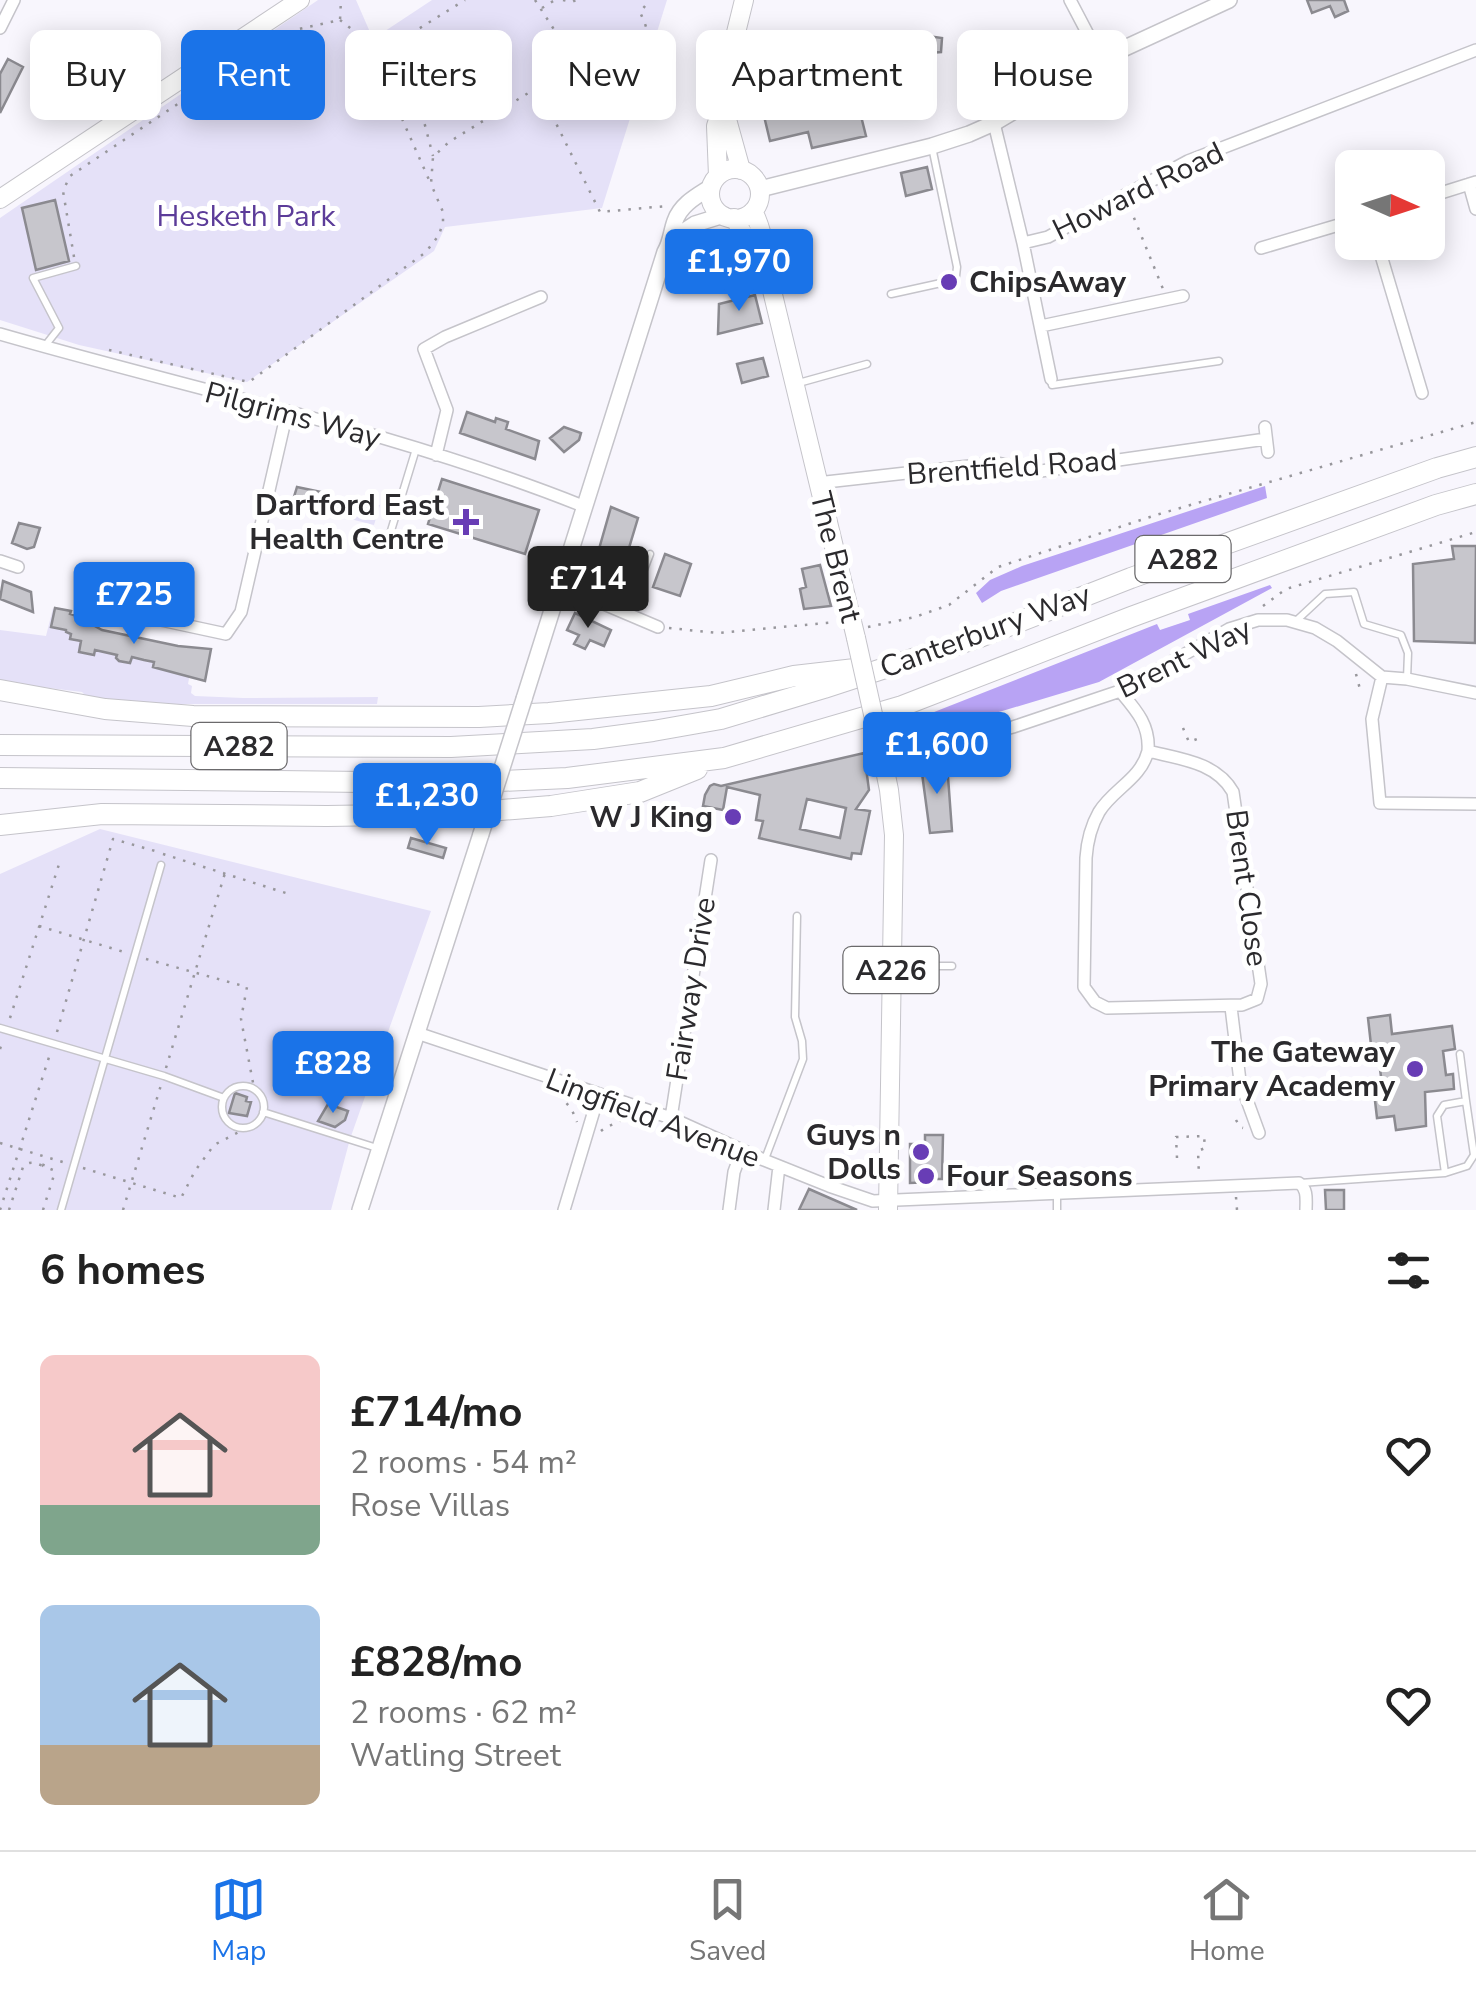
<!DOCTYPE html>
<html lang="en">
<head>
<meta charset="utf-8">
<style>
  :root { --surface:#fff; --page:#f2f2f2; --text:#222; --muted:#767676; --line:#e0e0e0; --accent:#1a73e8 }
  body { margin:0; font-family:"Nunito Sans",sans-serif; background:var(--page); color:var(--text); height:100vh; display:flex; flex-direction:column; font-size:38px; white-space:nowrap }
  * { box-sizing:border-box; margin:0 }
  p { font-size:32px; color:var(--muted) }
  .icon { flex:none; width:55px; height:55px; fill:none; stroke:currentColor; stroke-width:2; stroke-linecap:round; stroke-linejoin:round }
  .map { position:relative; height:1210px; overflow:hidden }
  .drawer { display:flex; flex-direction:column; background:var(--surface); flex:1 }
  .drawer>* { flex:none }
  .top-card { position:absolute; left:30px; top:30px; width:1418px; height:90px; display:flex; gap:20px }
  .needle { width:65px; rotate:93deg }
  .tools { position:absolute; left:1335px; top:150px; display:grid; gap:20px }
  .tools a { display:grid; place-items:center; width:110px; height:110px; border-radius:15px; background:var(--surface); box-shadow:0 5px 25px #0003; font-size:50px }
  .price { position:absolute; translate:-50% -85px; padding:0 22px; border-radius:10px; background:var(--accent); color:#fff; font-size:32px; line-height:65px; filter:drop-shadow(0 2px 5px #0008) }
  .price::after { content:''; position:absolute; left:50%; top:60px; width:30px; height:22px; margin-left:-15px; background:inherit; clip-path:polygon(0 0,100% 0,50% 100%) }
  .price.on { background:#222; color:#fff }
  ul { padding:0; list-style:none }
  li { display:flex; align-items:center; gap:30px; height:250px; padding:0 40px }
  li span { display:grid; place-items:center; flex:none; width:280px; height:200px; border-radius:15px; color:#555 }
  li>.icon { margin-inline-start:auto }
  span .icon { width:120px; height:120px; fill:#fffc; stroke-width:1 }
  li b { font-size:42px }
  h2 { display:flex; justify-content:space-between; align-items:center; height:120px; padding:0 40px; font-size:42px }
  .pill { padding:0 35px; border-radius:15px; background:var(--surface); box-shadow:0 5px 25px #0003; font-size:35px; line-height:90px }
  .pill.on { background:var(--accent); color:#fff }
  .tab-bar { display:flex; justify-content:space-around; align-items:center; height:140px; border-top:2px solid var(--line); background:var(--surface); font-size:28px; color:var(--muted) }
  .tab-bar a { display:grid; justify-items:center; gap:5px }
  .tab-bar .on { color:var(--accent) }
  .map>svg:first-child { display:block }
</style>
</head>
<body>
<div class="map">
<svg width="1476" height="1210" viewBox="0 0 1476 1210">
  <rect width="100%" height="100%" fill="#f8f6fd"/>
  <path fill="#e5e1f8" d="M318,0H356L373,39L432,0H667L602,208L445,227L434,251L247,382L79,345L0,320V218Z
    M321,492L380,505L374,525L299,506L300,502L317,506Z
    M53,608L66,632L71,634L85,626L80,652L94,655L95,650L115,654L120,634V661L130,663L132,657L152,661L156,641L153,667L157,668L174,645H178L173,672L187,676L191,668L188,684L192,686L191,693L195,696L243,698L378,697L377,704H148L88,698L82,692L0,682V630L46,636Z
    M100,829L431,911L350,1139L331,1210H0V874Z"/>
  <path fill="#b8a3f4" d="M1265,486L1267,498L1001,591L982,603L976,593L990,580L1022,566Z
    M1270,585L1272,588L1099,682L929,733L924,716L1157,624L1160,630L1190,620L1188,614Z"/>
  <path fill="#c7c6cc" stroke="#8b8a90" stroke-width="2.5" fill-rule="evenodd" d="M1307,0H1344L1348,11L1335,17L1330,6L1312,13Z
    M907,33L942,38L941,52L904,55Z
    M987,39L1000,41L999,68L1004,90L980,96L981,101L969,105L964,82L987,76L983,49Z
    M8,59L23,67L0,113V74Z
    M812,100L813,104L825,102L826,105L838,103L839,106L858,104L866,136L812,148L808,132L770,141L764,116L801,107L800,103Z
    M927,167L932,189L906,196L901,173Z
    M55,200L69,261L36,270L22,208Z
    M755,295L762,323L718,334L719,304Z
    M763,358L768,376L742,383L737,364Z
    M467,412L495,422L496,418L508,422L506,429L539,441L535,459L460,433Z
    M564,427L581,433L579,440L564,452L550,438Z
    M442,479L539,510L525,554L428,524Z
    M297,487L321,492L318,506L293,500Z
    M611,507L638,518L629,548L630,550L641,554L637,566L597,556Z
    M19,523L40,528L34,547L27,549L12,543Z
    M1452,546H1476L1475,643L1414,641L1413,564L1454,559Z
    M665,554L691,564L680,596L653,587Z
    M820,565L831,606L804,609L800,589L806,587L802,569Z
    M3,581L31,592L33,612L0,599Z
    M55,608L71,611L70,614L84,618L83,622L93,625L102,630L178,646L211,649L205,681L153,667L154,662L144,660L132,657L130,663L119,661L116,658L117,655L95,650L94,655L79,652L81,641L70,639L71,634L66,632V630L51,627Z
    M575,613L611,630L604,646L590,640L585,649L574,644L579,635L567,630Z
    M864,753L869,790L856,809L870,811L861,854L852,853L851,859L759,838L763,821L756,820L760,795L727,787L723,810L703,806L705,795L710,786L714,784L721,786ZM807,799L846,808L840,838L800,829Z
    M947,763L952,831L930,833L921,766Z
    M411,838L446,848L443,858L408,848Z
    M1390,1015L1392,1034L1452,1026L1455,1049L1443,1051L1446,1075L1453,1074L1454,1089L1425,1092L1426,1126L1396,1130L1394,1116L1377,1118L1374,1092L1383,1091L1379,1062L1373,1063L1368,1018Z
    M235,1093L247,1097L246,1101L251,1102L247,1116L229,1113Z
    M328,1104L348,1111L345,1120L335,1127L318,1121Z
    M925,1135H943L942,1179H933V1182L910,1183V1144H925Z
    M809,1189L857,1210H799Z
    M1325,1190H1344V1210H1326Z"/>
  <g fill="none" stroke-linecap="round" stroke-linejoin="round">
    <defs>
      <path id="lane" d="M891,294L941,283L956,276L957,267L932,147
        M49,347L48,342L59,328L33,278L76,266
        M1051,381L1052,385L1219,361
        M795,384L867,364
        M390,534L416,449
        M627,613L650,554
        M1296,621L1325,594L1354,592L1364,624L1401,635L1408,653L1407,679
        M893,966H952
        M0,1028L164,1076L224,1098
        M1460,1054L1466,1101
        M222 1107a21 21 0 1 1 42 0a21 21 0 1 1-42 0Z
        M263,1112L377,1148
        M765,1159L803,1059L802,1041L795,1017L797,916
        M1300,1183L1445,1173L1437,1116L1444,1105L1466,1101L1474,1155L1467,1166L1445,1173
        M1057,1194V1210
        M61,1210L161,865"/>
      <path id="street" d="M1070,0L1101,59
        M0,28L14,0
        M994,123L1023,243L1051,379
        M1469,184L1476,209
        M1428,197L1476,182
        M1377,242L1422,393
        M1023,243L1048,237L1188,161L1476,50
        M1261,248L1352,221
        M1041,326L1183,296
        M0,334C194,390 395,431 583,506
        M1265,427L1268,452
        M436,455L447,410L424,349L445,337L541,297
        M817,483L996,463L1041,471L1266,439
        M0,561L18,567
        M559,585L658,627
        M96,606L226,634L241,612L287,412
        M1382,677L1372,719L1380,803L1476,804
        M1120,691C1136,710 1150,725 1148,751C1180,759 1216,762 1233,792L1261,984L1257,999L1242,1005L1107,1008L1095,1002L1084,987L1086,858C1087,843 1091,826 1099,812C1113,789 1141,779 1148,751
        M884,763L1013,727L1120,691L1229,629L1258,620H1287L1315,628L1337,641L1382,677L1407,679L1476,693
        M1231,1007L1240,1081L1259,1133
        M417,1033L671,1118L764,1160L829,1186L873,1201L1299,1183C1308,1189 1306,1200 1306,1210
        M671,1118L711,860
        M564,1210L599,1094
        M729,1210L734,1172L742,1150
        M774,1210L779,1166"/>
      <path id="secondary" d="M760,189L932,146L969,134L994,123L1101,59L1229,0
        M672,239L695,224L724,215
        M524,699L665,252C671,242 671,232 675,221C681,204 697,196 711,187
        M360,1210L481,834"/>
      <path id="primary" d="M723,105L741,170
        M710 194a25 25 0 1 1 50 0a25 25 0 1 1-50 0Z
        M718,176L716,126L723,105L729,61L744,0
        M0,199L300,0
        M753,211C762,228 767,254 768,274L856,638
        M734,218L759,261
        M879,741L889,790L894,835L888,1210"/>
      <path id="highway" d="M0,690L105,709L193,716L479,717L549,713L711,696L794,676L855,669
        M0,745L451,747L593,739L653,731L721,719L824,688L980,637L1131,578L1437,468L1476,457
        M0,778L456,783L567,778L724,758L902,706L1131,617L1436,505L1476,494
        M0,825L102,814L327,816L451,814L514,809L551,806L640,792L697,769"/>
    </defs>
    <use href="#lane" stroke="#c5c4ca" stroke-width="9"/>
    <use href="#street" stroke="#c5c4ca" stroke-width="14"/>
    <use href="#secondary" stroke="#c5c4ca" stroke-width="18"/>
    <use href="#primary" stroke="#c5c4ca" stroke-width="20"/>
    <use href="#highway" stroke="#c5c4ca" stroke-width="22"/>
    <path stroke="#98979c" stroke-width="2.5" stroke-dasharray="2.5 8" stroke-linecap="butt" d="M535,0L555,31L557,51L554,67L563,103L643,50C652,37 646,26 640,12L650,0
      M563,0L572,2L576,0
      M542,8L555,0
      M340,20L368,42L382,40L391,46L465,0
      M368,42L430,182
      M392,47L421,110L433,156
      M538,87L600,212L667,206
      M1130,208L1163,289
      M74,257L63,191L70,176L254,53L294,30L340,20L341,0
      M109,350L249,382L426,252L439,235L443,222V212L431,184L433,157L449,142L538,87L554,67
      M1263,606L1286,589L1476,532
      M868,627L915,617L949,605L998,567L1156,515L1476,422
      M669,628L718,633L836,622
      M1356,674L1361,693
      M1183,728L1189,742L1200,738
      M163,854L289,894
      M39,926L124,952
      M146,959L247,987L241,1019L254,1088
      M10,1018L61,858
      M57,1032L113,839L162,853
      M0,1049L3,1040
      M166,1068L225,873
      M560,1095L572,1110L577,1122
      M1236,1120L1240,1127L1243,1128
      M601,1131C609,1124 621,1123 628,1115
      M0,1143L66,1163
      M1177,1158L1176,1137L1204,1136L1205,1148L1198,1151L1199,1176
      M83,1168L181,1198L195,1171L214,1145L256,1123
      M1236,1197L1237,1210
      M0,1210L50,1054
      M9,1210L23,1167C30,1160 35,1163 43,1166
      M43,1210L54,1175L53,1170L43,1166L46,1158
      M123,1210L161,1085"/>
    <use href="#lane" stroke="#fff" stroke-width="6"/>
    <use href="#street" stroke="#fff" stroke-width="11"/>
    <use href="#secondary" stroke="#fff" stroke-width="15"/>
    <use href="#primary" stroke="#fff" stroke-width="18"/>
    <use href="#highway" stroke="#fff" stroke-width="20"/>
    <defs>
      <path id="secondary-bridge" d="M481,834L524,699"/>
      <path id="primary-bridge" d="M856,638L879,741"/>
    </defs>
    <use href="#secondary-bridge" stroke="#c5c4ca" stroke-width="18" stroke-linecap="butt"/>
    <use href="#primary-bridge" stroke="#c5c4ca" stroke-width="20" stroke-linecap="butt"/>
    <use href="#secondary-bridge" stroke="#fff" stroke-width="15"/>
    <use href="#primary-bridge" stroke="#fff" stroke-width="18"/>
  </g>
  <g fill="#683db5" stroke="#fff" stroke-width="4">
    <circle cx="949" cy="282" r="10"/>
    <path d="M461 507h10v10h10v10h-10v10h-10v-10h-10v-10h10z"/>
    <circle cx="733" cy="817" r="10"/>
    <circle cx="1415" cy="1069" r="10"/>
    <circle cx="921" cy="1152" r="10"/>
    <circle cx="926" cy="1176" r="10"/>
  </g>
  <g text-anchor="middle" stroke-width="10" stroke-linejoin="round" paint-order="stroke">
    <g fill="#fff" stroke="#6b6a6c" stroke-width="2.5">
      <rect x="1135.5" y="536" width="95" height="46" rx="8"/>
      <rect x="191.5" y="723" width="95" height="46" rx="8"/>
      <rect x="843.5" y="947" width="95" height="46" rx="8"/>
    </g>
    <g font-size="28" font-weight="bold" fill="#2b2a2d">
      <text x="1183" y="569">A282</text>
      <text x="239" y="756">A282</text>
      <text x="891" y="980">A226</text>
    </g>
    <g font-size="30" fill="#2b2a2d" stroke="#fff">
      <text transform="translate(1138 191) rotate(-26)" y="10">Howard Road</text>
      <text transform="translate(293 415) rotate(15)" y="10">Pilgrims Way</text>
      <text transform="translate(1012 467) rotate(-4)" y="10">Brentfield Road</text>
      <text transform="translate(836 557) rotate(76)" y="10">The Brent</text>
      <text transform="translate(985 631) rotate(-20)" y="10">Canterbury Way</text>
      <text transform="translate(1184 658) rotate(-26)" y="10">Brent Way</text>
      <text transform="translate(1247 888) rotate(82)" y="10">Brent Close</text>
      <text transform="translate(691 989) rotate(-81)" y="10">Fairway Drive</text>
      <text transform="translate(653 1118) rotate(21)" y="10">Lingfield Avenue</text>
    </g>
    <g font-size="30" fill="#5c3c99" stroke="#fff">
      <text x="246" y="226">Hesketh Park</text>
    </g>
    <g font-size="30" font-weight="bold" fill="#2b2a2d" stroke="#fff" text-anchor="end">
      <text x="969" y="292" text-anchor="start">ChipsAway</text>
      <text x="444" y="515">Dartford East<tspan x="444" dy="34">Health Centre</tspan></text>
      <text x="713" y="827">W J King</text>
      <text x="1395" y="1062">The Gateway<tspan x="1395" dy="34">Primary Academy</tspan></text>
      <text x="901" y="1145">Guys n<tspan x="901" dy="34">Dolls</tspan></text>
      <text x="946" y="1186" text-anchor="start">Four Seasons</text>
    </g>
  </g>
</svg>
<div class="tools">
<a><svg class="needle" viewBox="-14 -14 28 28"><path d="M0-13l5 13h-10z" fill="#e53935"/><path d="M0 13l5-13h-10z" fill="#767676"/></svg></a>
</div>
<b class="price" style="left:739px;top:314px">£1,970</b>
<b class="price on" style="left:588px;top:631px">£714</b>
<b class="price" style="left:134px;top:647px">£725</b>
<b class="price" style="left:937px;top:797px">£1,600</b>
<b class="price" style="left:427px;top:848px">£1,230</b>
<b class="price" style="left:333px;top:1116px">£828</b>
<div class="top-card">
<a class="pill">Buy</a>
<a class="pill on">Rent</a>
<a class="pill">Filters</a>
<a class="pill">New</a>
<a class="pill">Apartment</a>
<a class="pill">House</a>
</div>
</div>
<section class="drawer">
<h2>6 homes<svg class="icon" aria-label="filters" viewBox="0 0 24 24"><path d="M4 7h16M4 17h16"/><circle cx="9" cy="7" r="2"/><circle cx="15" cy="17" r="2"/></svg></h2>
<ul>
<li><span style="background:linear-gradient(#f6c9c9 75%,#7fa58c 0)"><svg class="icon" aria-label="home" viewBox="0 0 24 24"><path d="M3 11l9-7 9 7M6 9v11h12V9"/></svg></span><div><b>£714/mo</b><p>2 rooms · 54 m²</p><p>Rose Villas</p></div><svg class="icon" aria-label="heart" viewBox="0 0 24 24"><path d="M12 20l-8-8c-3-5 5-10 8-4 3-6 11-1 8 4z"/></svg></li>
<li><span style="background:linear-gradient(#a9c7e8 70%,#b9a48a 0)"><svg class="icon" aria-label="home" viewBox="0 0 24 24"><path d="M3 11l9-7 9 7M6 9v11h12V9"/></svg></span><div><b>£828/mo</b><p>2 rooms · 62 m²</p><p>Watling Street</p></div><svg class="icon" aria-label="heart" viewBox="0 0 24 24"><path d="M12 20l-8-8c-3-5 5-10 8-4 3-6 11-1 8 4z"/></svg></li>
</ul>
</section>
<nav class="tab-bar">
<a class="on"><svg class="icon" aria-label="map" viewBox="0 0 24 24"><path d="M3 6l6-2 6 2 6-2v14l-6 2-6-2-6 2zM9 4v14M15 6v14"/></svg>Map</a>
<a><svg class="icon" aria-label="saved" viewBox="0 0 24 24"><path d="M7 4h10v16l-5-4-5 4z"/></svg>Saved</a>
<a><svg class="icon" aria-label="home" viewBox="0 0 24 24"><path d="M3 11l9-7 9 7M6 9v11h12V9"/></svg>Home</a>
</nav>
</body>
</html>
